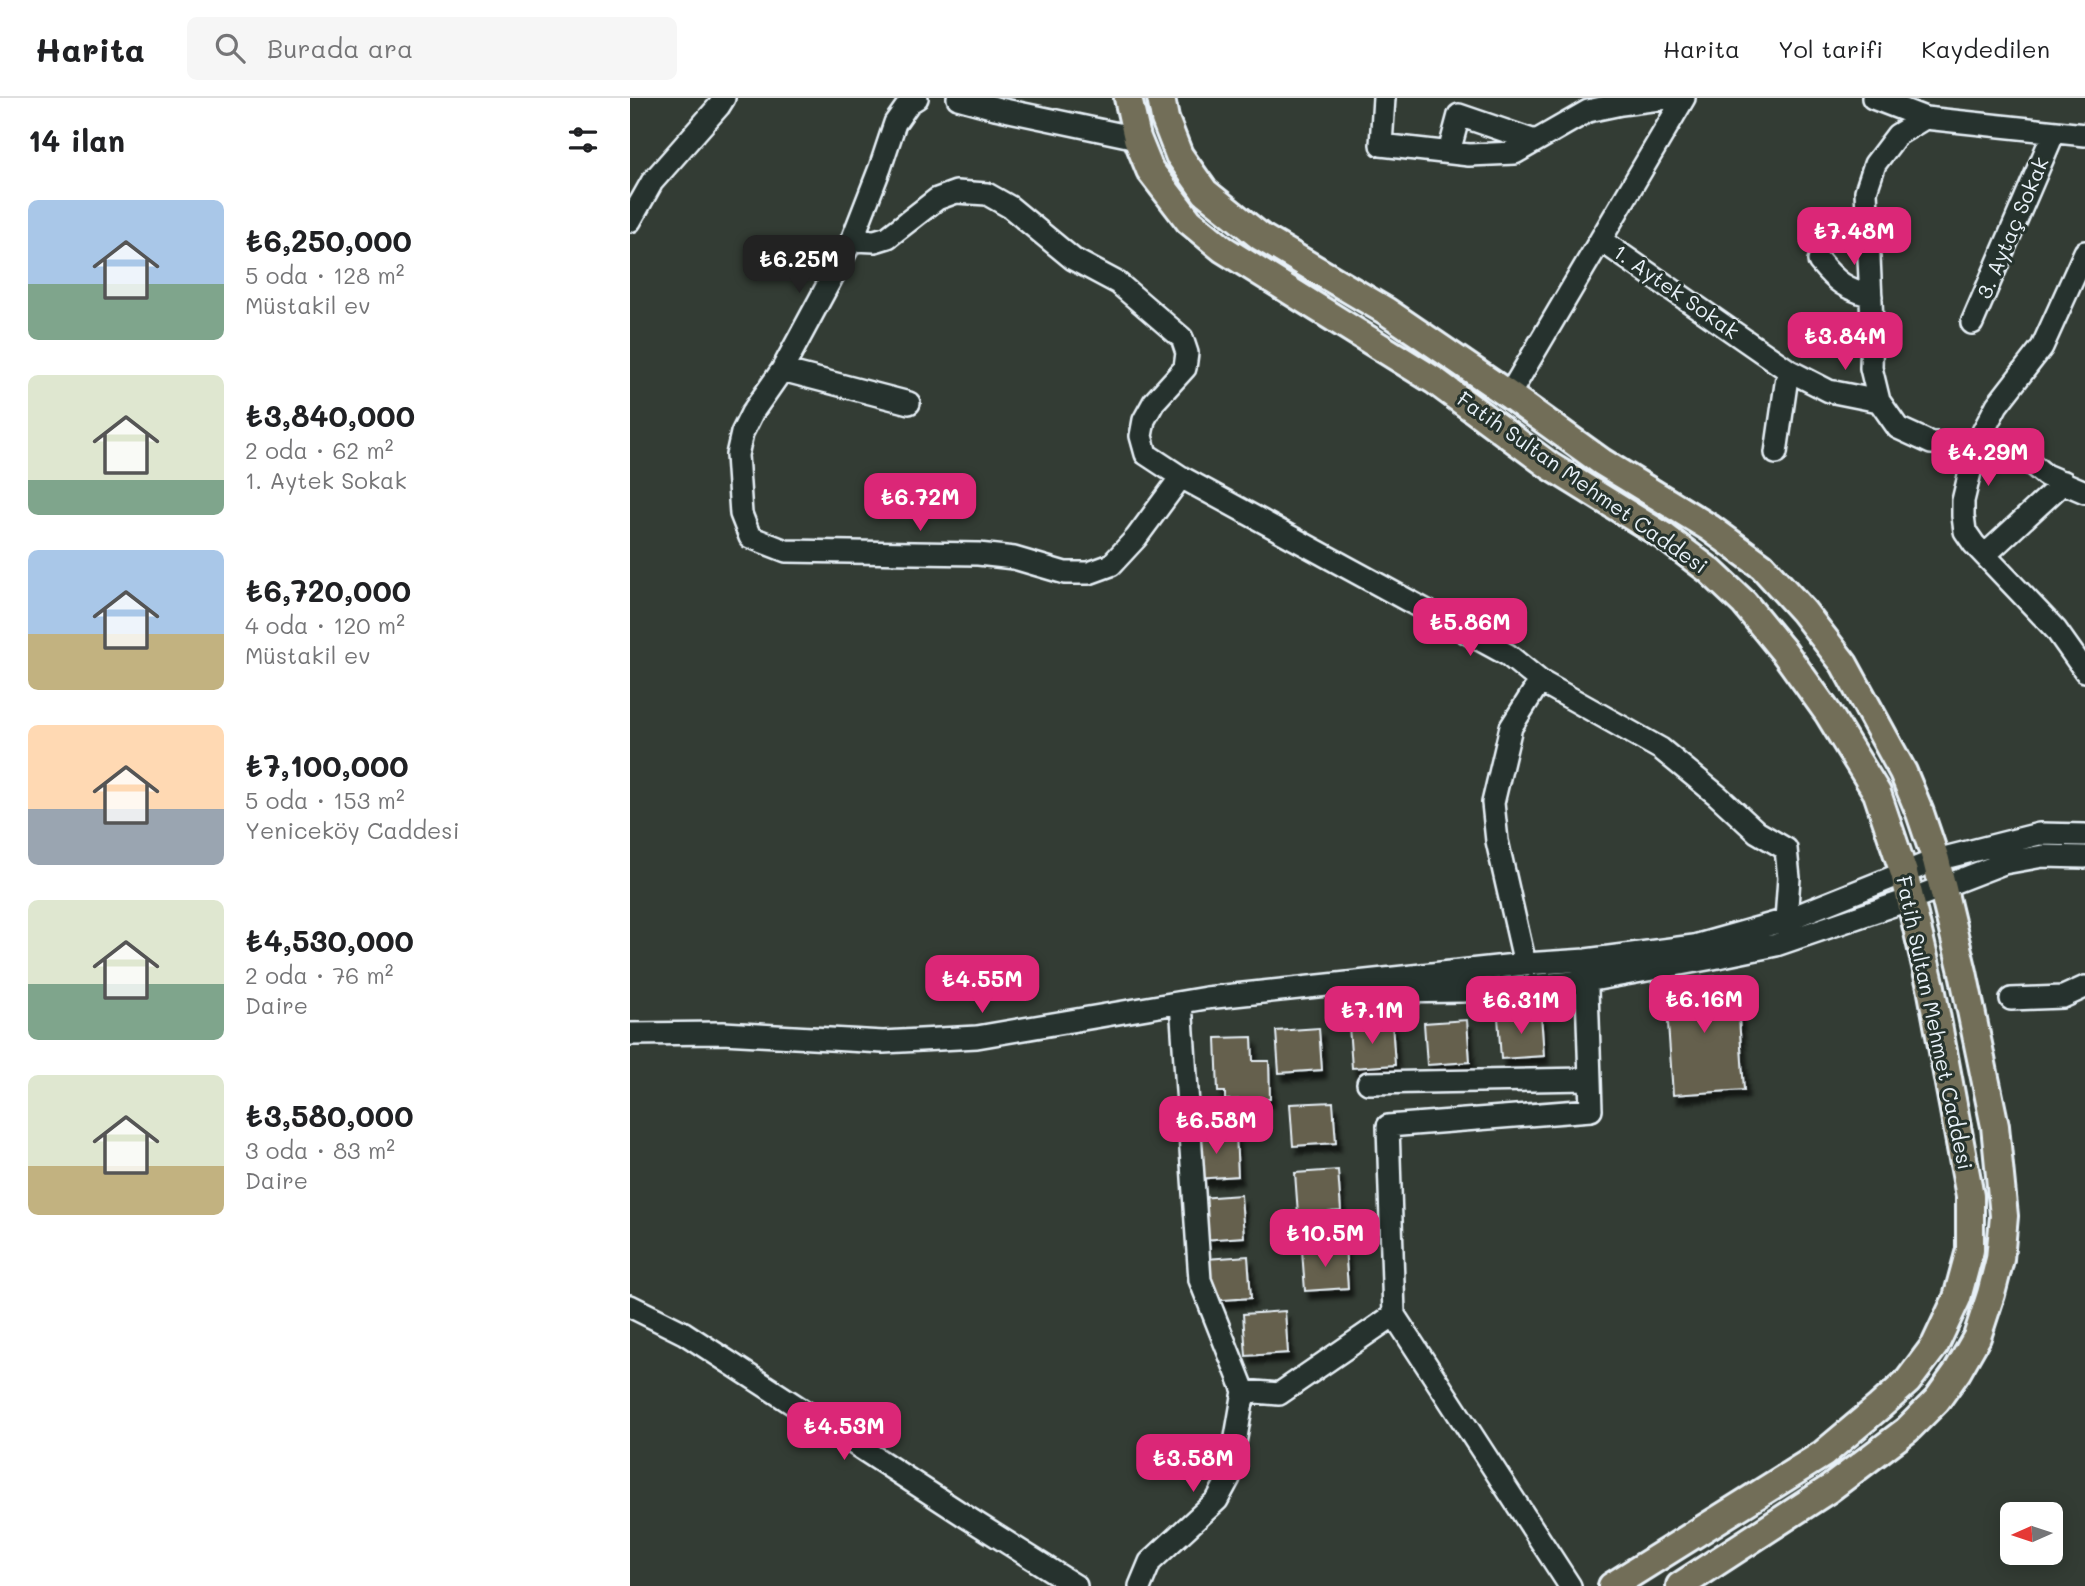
<!DOCTYPE html>
<html lang="tr">
<head>
<meta charset="utf-8">
<style>
  :root { --surface:#fff; --page:#f6f6f6; --text:#202124; --muted:#757577; --line:#e0e0e0; --accent:#db2777 }
  body { margin:0; font-family:Mali,sans-serif; background:var(--page); color:var(--text); height:100vh; display:flex; flex-direction:column; font-size:26px; white-space:nowrap }
  * { box-sizing:border-box; margin:0 }
  p { font-size:23px; color:var(--muted) }
  .icon { flex:none; width:38px; height:38px; fill:none; stroke:currentColor; stroke-width:2; stroke-linecap:round; stroke-linejoin:round }
  .map { position:relative; flex:1; overflow:hidden }
  .sheet { display:flex; flex-direction:column; background:var(--surface); width:630px }
  .sheet>* { flex:none }
  .needle { width:46px; rotate:267deg }
  .controls { position:absolute; left:1370px; top:1404px; display:grid; gap:14px }
  .controls a { display:grid; place-items:center; width:63px; height:63px; border-radius:10px; background:var(--surface); box-shadow:0 4px 18px #0003; font-size:35px }
  .price { position:absolute; translate:-50% -60px; padding:0 16px; border-radius:14px; background:var(--accent); color:#fff; font-size:23px; line-height:46px; filter:drop-shadow(0 2px 4px #0008) }
  .price::after { content:''; position:absolute; left:50%; top:42px; width:21px; height:16px; margin-left:-10px; background:inherit; clip-path:polygon(0 0,100% 0,50% 100%) }
  .price.on { background:#222; color:#fff }
  ul { padding:0; list-style:none }
  li { display:flex; align-items:center; gap:21px; height:175px; padding:0 28px }
  li span { display:grid; place-items:center; flex:none; width:196px; height:140px; border-radius:10px; color:#555 }
  li>.icon { margin-inline-start:auto }
  span .icon { width:84px; height:84px; fill:#fffc; stroke-width:1 }
  li b { font-size:30px }
  h2 { display:flex; justify-content:space-between; align-items:center; height:84px; padding:0 28px; font-size:30px }
  header { display:flex; align-items:center; gap:42px; box-sizing:border-box; height:98px; padding:0 35px; background:var(--surface); border-bottom:2px solid var(--line) }
  header strong { font-size:33px }
  nav { display:flex; gap:38px; margin-inline-start:auto; font-size:24px }
  .search { width:490px; height:63px; background:var(--page); display:flex; align-items:center; gap:18px; box-sizing:border-box; padding:0 24px; border-radius:10px; color:var(--muted); font-size:26px }
  main { display:flex; flex:1; min-height:0 }
  .map>svg:first-child { display:block }
</style>
</head>
<body>
<header>
<strong>Harita</strong>
<div class="search"><svg class="icon" aria-label="search" viewBox="0 0 24 24"><circle cx="10" cy="10" r="6"/><path d="M15 15l6 6"/></svg>Burada ara</div>
<nav><a>Harita</a><a>Yol tarifi</a><a>Kaydedilen</a></nav>
</header>
<main>
<section class="sheet">
<h2>14 ilan<svg class="icon" aria-label="filters" viewBox="0 0 24 24"><path d="M4 7h16M4 17h16"/><circle cx="9" cy="7" r="2"/><circle cx="15" cy="17" r="2"/></svg></h2>
<ul>
<li><span style="background:linear-gradient(#a9c7e8 60%,#7fa58c 0)"><svg class="icon" aria-label="home" viewBox="0 0 24 24"><path d="M3 11l9-7 9 7M6 9v11h12V9"/></svg></span><div><b>₺6,250,000</b><p>5 oda · 128 m²</p><p>Müstakil ev</p></div></li>
<li><span style="background:linear-gradient(#dfe7d0 75%,#7fa58c 0)"><svg class="icon" aria-label="home" viewBox="0 0 24 24"><path d="M3 11l9-7 9 7M6 9v11h12V9"/></svg></span><div><b>₺3,840,000</b><p>2 oda · 62 m²</p><p>1. Aytek Sokak</p></div></li>
<li><span style="background:linear-gradient(#a9c7e8 60%,#c2b280 0)"><svg class="icon" aria-label="home" viewBox="0 0 24 24"><path d="M3 11l9-7 9 7M6 9v11h12V9"/></svg></span><div><b>₺6,720,000</b><p>4 oda · 120 m²</p><p>Müstakil ev</p></div></li>
<li><span style="background:linear-gradient(#ffd9b3 60%,#9aa5b1 0)"><svg class="icon" aria-label="home" viewBox="0 0 24 24"><path d="M3 11l9-7 9 7M6 9v11h12V9"/></svg></span><div><b>₺7,100,000</b><p>5 oda · 153 m²</p><p>Yeniceköy Caddesi</p></div></li>
<li><span style="background:linear-gradient(#dfe7d0 60%,#7fa58c 0)"><svg class="icon" aria-label="home" viewBox="0 0 24 24"><path d="M3 11l9-7 9 7M6 9v11h12V9"/></svg></span><div><b>₺4,530,000</b><p>2 oda · 76 m²</p><p>Daire</p></div></li>
<li><span style="background:linear-gradient(#dfe7d0 65%,#c2b280 0)"><svg class="icon" aria-label="home" viewBox="0 0 24 24"><path d="M3 11l9-7 9 7M6 9v11h12V9"/></svg></span><div><b>₺3,580,000</b><p>3 oda · 83 m²</p><p>Daire</p></div></li>
</ul>
</section>
<div class="map">
<svg width="1455" height="1488" viewBox="0 0 1455 1488">
  <defs>
    <filter id="shadow"><feDropShadow dx="4.5" dy="8" stdDeviation="2" flood-color="#0009"/></filter>
  </defs>
  <rect width="100%" height="100%" fill="#333c34"/>
  <filter id="ink" filterUnits="userSpaceOnUse"><feTurbulence type="fractalNoise" baseFrequency=".0143" numOctaves="2"/><feDisplacementMap in="SourceGraphic" scale="14" xChannelSelector="R" yChannelSelector="G"/><feConvolveMatrix kernelMatrix="1 2 1 2 8 2 1 2 1" color-interpolation-filters="sRGB"/></filter>
  <g filter="url(#ink)">
    <path fill="#65604e" stroke="#e8f1f8" stroke-width="2" filter="url(#shadow)" d="M1106,877L1114,992L1043,997L1035,882Z
      M911,916L914,958L871,961L868,919Z
      M837,922L840,964L797,967L794,925Z
      M762,925L765,967L722,970L719,928Z
      M689,930L692,972L649,975L646,933Z
      M622,939L623,963H639L640,1001L595,1002V994H588L586,940Z
      M703,1004L706,1045L663,1048L660,1006Z
      M606,1036L608,1078L566,1081L563,1039Z
      M708,1072L711,1113L668,1116L665,1075Z
      M611,1097L614,1139L572,1142L569,1100Z
      M715,1149L718,1190L675,1193L672,1152Z
      M618,1158L621,1200L579,1203L576,1161Z
      M655,1213L658,1255L616,1258L613,1216Z"/>
    <g fill="none" stroke-linecap="round" stroke-linejoin="round">
      <defs>
        <path id="minor" d="M287,0L279,5L265,25L250,70L222,142L152,272L122,315L112,335L107,357L111,416L120,439L156,453L348,456L384,460L435,475H459L481,467L506,440L551,379
          M328,0L365,10L507,40
          M754,0L751,47L839,57L885,55L958,13L991,6L1037,0
          M1243,0L1295,20L1455,37
          M819,54L829,17L905,43
          M0,123L22,84L89,8L94,0
          M222,142L245,143L258,139L307,101L326,94L357,96L380,109L443,161L488,185L552,240L557,255L555,270L524,304L514,322L511,338L516,356L551,379L878,557L910,583L1031,651L1087,697L1127,734L1156,751L1159,780L1156,822
          M972,143L1158,272L1199,293L1249,303L1268,330L1301,345H1347L1398,363L1415,377L1455,394
          M1455,154L1412,249L1367,307L1347,345L1333,403V418L1335,433L1344,446L1426,532L1455,573
          M1189,163C1207,185 1215,190 1241,198
          M1342,225L1424,34
          M152,272L279,305
          M879,297L1054,0
          M1249,303L1241,270L1242,225L1236,93L1245,66L1267,37L1295,20
          M1146,355L1158,272
          M1355,457L1434,384
          M895,866L867,743L863,705L881,629L910,583
          M760,894L833,893L957,883L1083,860L1146,847L1281,801L1374,765L1413,758L1455,759
          M1381,901L1433,899L1455,889
          M551,905L570,1182L614,1293L649,1296L764,1217
          M0,936L93,935L253,944L347,939L576,900L895,866L956,862L1064,848L1156,822L1306,762L1409,736L1455,737
          M738,985L959,981
          M0,1208L54,1235L335,1418L446,1488
          M510,1488L520,1464L587,1402L599,1380L614,1293
          M940,1488L764,1217L758,1028L961,1012L956,862"/>
        <path id="major" d="M498,0L507,40L520,72L559,123L593,151L805,283L920,368L1035,439L1080,473L1114,505L1155,555L1198,615L1247,695L1274,775L1301,889L1340,1098V1152L1327,1200L1305,1247L1278,1283L1249,1309L1193,1356L982,1488
          M531,0L535,21L549,57L575,94L631,139L756,213L879,297L972,364L1080,430L1132,468L1173,513L1214,566L1273,674L1290,715L1306,762L1333,874L1365,1028L1374,1118L1370,1161L1361,1196L1347,1239L1327,1274L1307,1302L1277,1332L1199,1391L1050,1488"/>
      </defs>
      <use href="#minor" stroke="#e8f1f8" stroke-width="26"/>
      <use href="#major" stroke="#e8f1f8" stroke-width="32"/>
      <use href="#minor" stroke="#26332d" stroke-width="21"/>
      <use href="#major" stroke="#726e59" stroke-width="26"/>
    </g>
  </g>
  <g text-anchor="middle" stroke-width="6" stroke-linejoin="round" paint-order="stroke">
    <g font-size="21" fill="#e8f1f8" stroke="#26332d">
      <text transform="translate(1383 130) rotate(-67)" y="7">3. Aytaç Sokak</text>
      <text transform="translate(1046 194) rotate(35)" y="7">1. Aytek Sokak</text>
      <text transform="translate(952 385) rotate(35)" y="7">Fatih Sultan Mehmet Caddesi</text>
      <text transform="translate(1304 925) rotate(78)" y="7">Fatih Sultan Mehmet Caddesi</text>
    </g>
  </g>
</svg>
<div class="controls">
<a><svg class="needle" viewBox="-14 -14 28 28"><path d="M0-13l5 13h-10z" fill="#e53935"/><path d="M0 13l5-13h-10z" fill="#757577"/></svg></a>
</div>
<b class="price" style="left:1224px;top:169px">₺7.48M</b>
<b class="price on" style="left:169px;top:197px">₺6.25M</b>
<b class="price" style="left:1215px;top:274px">₺3.84M</b>
<b class="price" style="left:1358px;top:390px">₺4.29M</b>
<b class="price" style="left:290px;top:435px">₺6.72M</b>
<b class="price" style="left:840px;top:560px">₺5.86M</b>
<b class="price" style="left:352px;top:917px">₺4.55M</b>
<b class="price" style="left:1074px;top:937px">₺6.16M</b>
<b class="price" style="left:891px;top:938px">₺6.31M</b>
<b class="price" style="left:742px;top:948px">₺7.1M</b>
<b class="price" style="left:586px;top:1058px">₺6.58M</b>
<b class="price" style="left:695px;top:1171px">₺10.5M</b>
<b class="price" style="left:214px;top:1364px">₺4.53M</b>
<b class="price" style="left:563px;top:1396px">₺3.58M</b>
</div>
</main>
</body>
</html>
